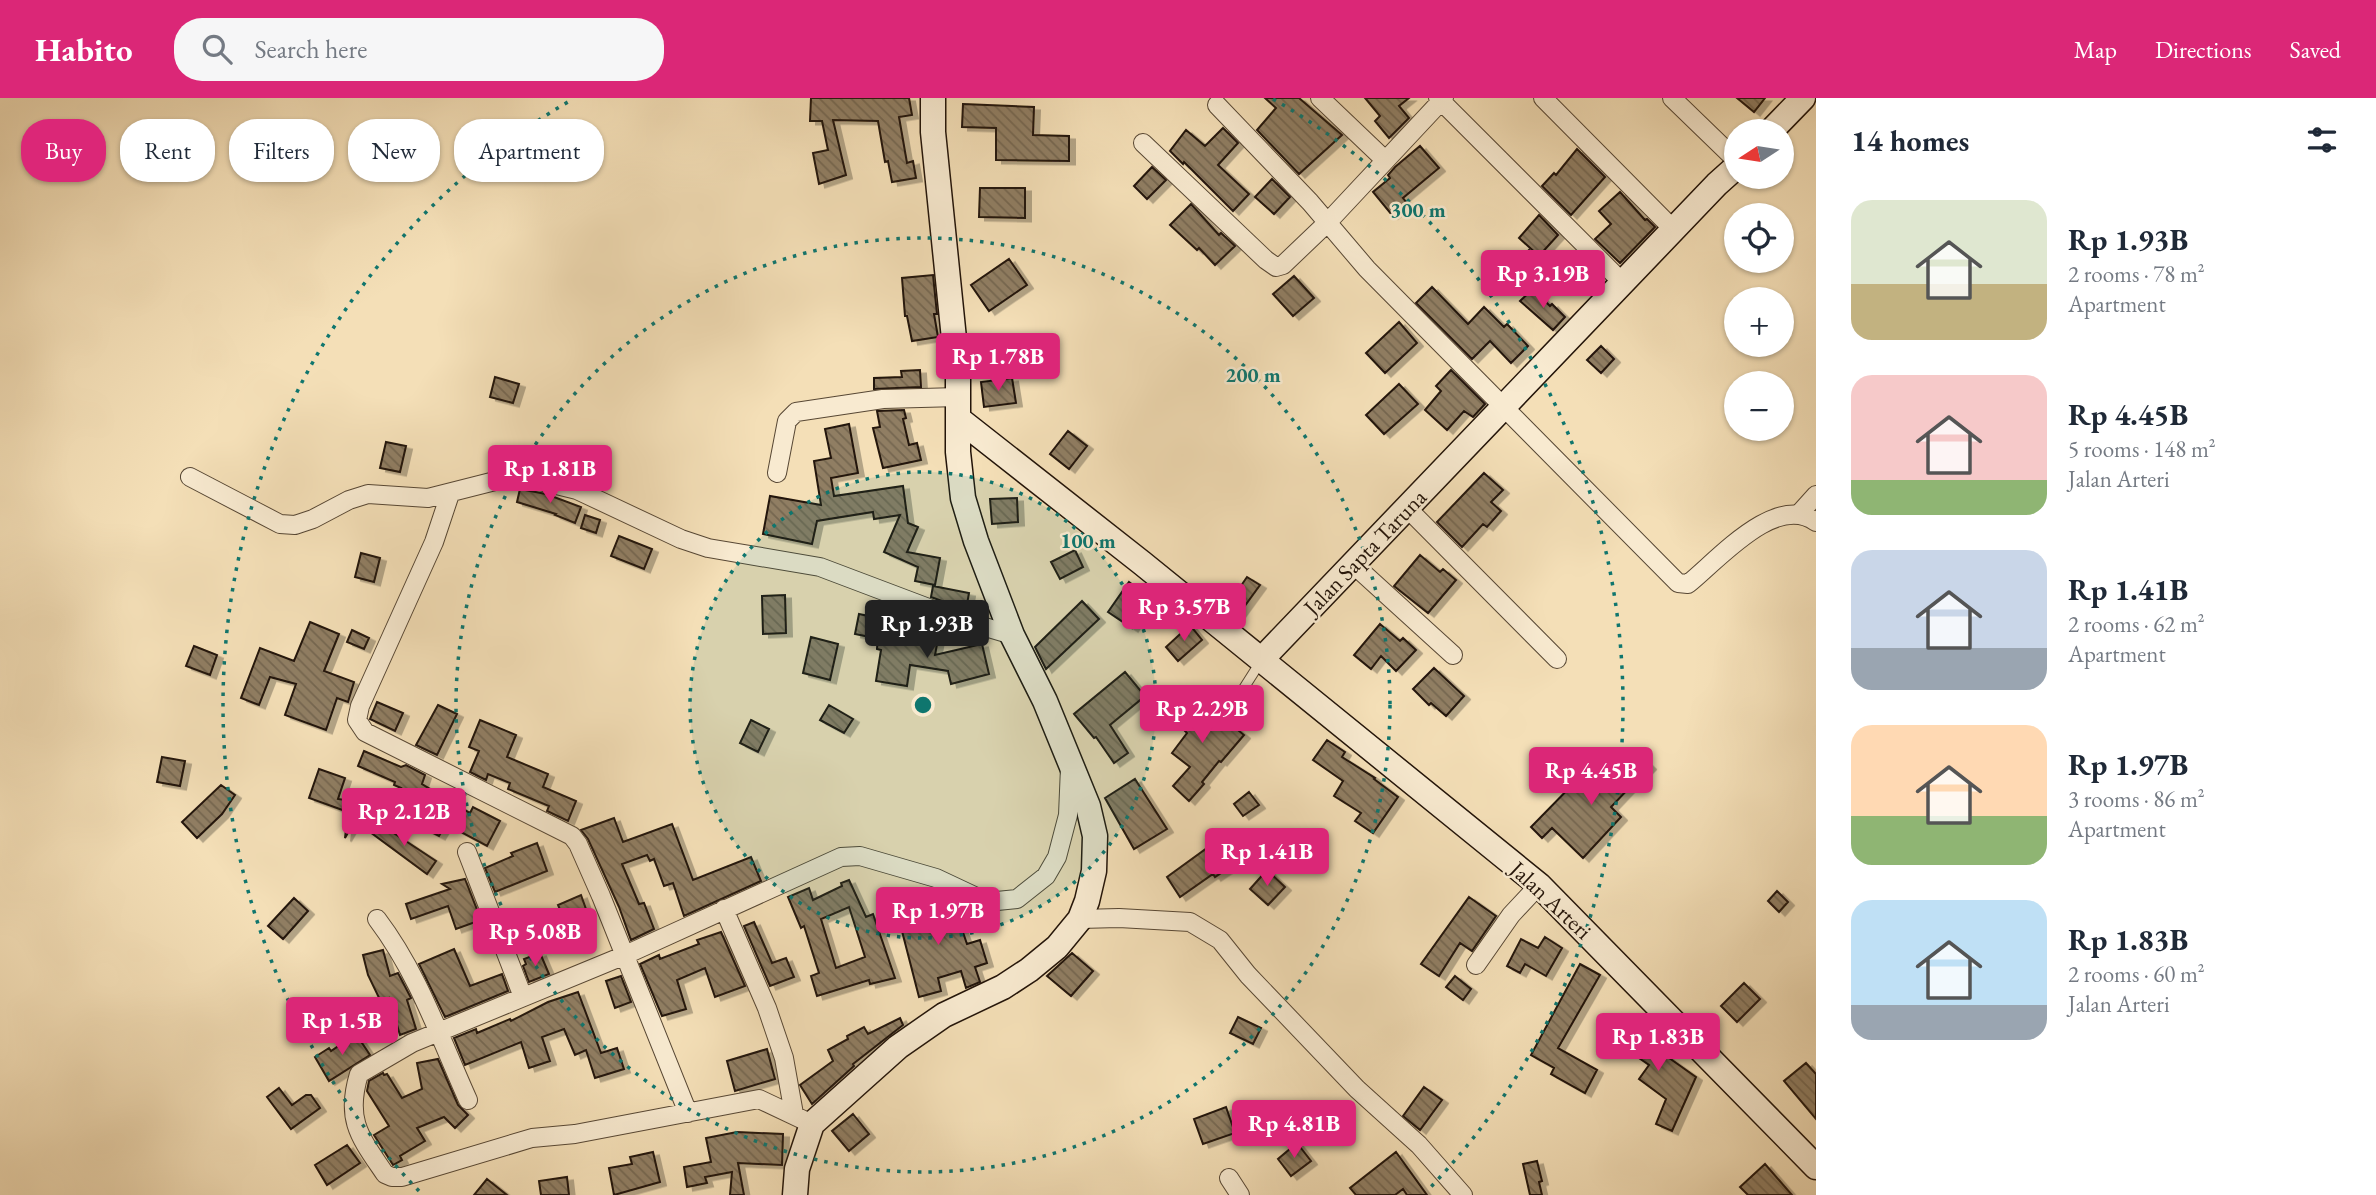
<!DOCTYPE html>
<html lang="en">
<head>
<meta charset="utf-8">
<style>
  :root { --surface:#fff; --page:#f6f6f7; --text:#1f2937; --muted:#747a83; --accent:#db2777 }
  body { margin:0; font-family:"EB Garamond",serif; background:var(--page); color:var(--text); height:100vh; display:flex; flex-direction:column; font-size:26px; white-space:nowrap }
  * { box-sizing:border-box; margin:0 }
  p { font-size:23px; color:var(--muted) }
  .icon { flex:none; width:38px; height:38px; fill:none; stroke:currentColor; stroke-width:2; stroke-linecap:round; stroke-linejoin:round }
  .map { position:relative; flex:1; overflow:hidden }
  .details { display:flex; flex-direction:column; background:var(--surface); width:560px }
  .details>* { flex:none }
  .top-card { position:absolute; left:21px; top:21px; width:665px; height:63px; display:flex; gap:14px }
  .needle { width:46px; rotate:258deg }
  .tools { position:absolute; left:1724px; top:21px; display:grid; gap:14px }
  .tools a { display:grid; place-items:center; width:70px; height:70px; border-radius:50%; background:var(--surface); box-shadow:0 2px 5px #0004; font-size:35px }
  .price { position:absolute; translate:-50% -60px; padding:0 16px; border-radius:7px; background:var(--accent); color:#fff; font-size:23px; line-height:46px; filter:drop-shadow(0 2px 4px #0008) }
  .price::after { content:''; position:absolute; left:50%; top:42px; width:21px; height:16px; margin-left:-10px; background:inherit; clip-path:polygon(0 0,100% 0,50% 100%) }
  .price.current { background:#222; color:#fff }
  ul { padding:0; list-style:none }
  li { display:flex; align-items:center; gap:21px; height:175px; padding:0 35px }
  li span { display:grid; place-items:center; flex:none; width:196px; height:140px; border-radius:21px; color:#555 }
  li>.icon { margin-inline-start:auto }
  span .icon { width:84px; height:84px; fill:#fffc; stroke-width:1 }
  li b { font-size:30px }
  h2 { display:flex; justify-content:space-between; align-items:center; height:84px; padding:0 35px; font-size:30px }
  .pill { padding:0 24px; border-radius:28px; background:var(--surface); box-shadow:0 2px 5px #0004; font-size:24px; line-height:63px }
  .pill.current { background:var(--accent); color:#fff }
  header { display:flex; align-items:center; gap:42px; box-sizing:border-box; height:98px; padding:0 35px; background:var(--accent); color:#fff }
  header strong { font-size:33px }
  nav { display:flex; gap:38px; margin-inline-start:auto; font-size:24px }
  .search { width:490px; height:63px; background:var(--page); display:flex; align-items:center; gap:18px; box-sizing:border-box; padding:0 24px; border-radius:28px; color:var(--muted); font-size:26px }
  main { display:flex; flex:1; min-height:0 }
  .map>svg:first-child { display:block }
</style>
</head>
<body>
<header>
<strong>Habito</strong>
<div class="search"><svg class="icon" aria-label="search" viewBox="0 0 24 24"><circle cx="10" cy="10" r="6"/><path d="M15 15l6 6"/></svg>Search here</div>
<nav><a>Map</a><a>Directions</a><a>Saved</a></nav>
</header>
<main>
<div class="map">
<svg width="1816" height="1097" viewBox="0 0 1816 1097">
  <defs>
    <pattern id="building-back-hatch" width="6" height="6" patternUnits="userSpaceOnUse" patternTransform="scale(1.75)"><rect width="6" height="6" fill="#907e63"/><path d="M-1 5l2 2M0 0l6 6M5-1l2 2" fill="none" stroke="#756650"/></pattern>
    <filter id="shadow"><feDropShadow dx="6" dy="3.5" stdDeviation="0" flood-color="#0004"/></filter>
  </defs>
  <rect width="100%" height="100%" fill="#f4dfb7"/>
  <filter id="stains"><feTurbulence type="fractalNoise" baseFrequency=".00286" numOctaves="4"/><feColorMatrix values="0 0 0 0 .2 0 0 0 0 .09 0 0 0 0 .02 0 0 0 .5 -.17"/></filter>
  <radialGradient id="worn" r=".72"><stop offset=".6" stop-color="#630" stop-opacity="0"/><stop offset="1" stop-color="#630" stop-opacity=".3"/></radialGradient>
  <path fill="url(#building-back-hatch)" stroke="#231409" stroke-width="2" fill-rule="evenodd" filter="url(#shadow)" d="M811,0H909L912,17L899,19L907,65L913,63L916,80L892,84L888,63L885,64L878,23L833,22L846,77L819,86L813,55L828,52L822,23H810Z
    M1265,0H1299L1342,37L1299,76L1257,32L1276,10Z
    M1365,0H1409L1399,8L1409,20L1389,40L1375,23L1380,18Z
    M1737,0H1765L1754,14Z
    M963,6L1034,9L1033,37L1069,38V63L996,62V30L962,29Z
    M1223,30L1238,45L1218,67L1249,96L1233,113L1184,64L1183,66L1170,53L1186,32L1205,48Z
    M1420,48L1439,70L1403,100L1407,105L1392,117L1373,94L1390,80L1388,77L1395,69Z
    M1577,51L1605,79L1571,117L1542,88L1554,75L1556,77Z
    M1152,69L1166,82L1147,101L1134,88Z
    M1272,81L1290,99L1274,116L1255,99Z
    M980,90H1025V120L979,119Z
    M1620,94L1645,122L1647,121L1655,129L1620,165L1595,141L1611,126L1599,113Z
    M1191,106L1219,137L1221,135L1235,148L1215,167L1199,150L1197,152L1170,127Z
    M1539,117L1558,137L1539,158L1519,140Z
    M1529,152L1549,174L1535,186L1516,165Z
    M1009,161L1027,187L989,213L971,187Z
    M933,177L937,216H934L938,239L912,243L907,218H905L902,180Z
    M1294,178L1314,200L1293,218L1273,196Z
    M1432,189L1468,226L1484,209L1504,229L1507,226L1528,248L1511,265L1490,243L1472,261L1416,205Z
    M1533,191L1550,208L1552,206L1565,219L1553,232L1520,203Z
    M1399,224L1417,245L1385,275L1366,255Z
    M1601,248L1614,261L1601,275L1587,262Z
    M920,272L921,289L874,291V280L902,279L901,273Z
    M1451,272L1485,306L1473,319L1464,313L1447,332L1425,312L1441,293L1436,288Z
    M495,279L519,286L513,305L490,299Z
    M1012,280L1016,305L984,309L981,284Z
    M1399,286L1418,306L1384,336L1366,317Z
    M904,312L906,320L903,321L909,347L917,345L921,362L883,370L873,330L880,329L877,313Z
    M849,326L858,375L831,380L834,398L903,388L908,425L918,429L907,454L940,460L935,487L915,483L918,469L884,454L900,417L874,421L873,414L817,423L812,446L763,436L770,398L821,407L814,363L831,360L825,331Z
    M1068,333L1087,348L1069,371L1050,356Z
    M386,344L406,348L400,374L380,370Z
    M1484,375L1503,392L1491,404L1501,413L1487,429L1483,426L1462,449L1437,424Z
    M520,391L546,396L581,409L575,425L555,417L556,416L517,404Z
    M1017,400L1018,424L992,426L990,401Z
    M585,417L600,422L596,435L581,430Z
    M619,438L652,451L644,471L611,458Z
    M1075,452L1083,469L1060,481L1051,464Z
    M361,455L380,460L374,484L355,479Z
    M1420,457L1440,474L1443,471L1456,482L1428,515L1394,488Z
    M1247,479L1260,487L1236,520L1225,511Z
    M1129,484L1152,501L1132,530L1108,514Z
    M933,488L969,495L966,512L931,499Z
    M785,497L786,535L763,536L762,498Z
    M1082,503L1099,521L1046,571L1035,549Z
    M859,516L874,519L870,539L855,536Z
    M310,524L339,536L324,573L354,584L348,604L337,600L326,632L285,617L296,586L270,579L259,607L241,600L260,550L294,563Z
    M1380,526L1400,543L1403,540L1416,552L1396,573L1381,558L1371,571L1354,557Z
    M1190,527L1202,542L1178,563L1166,549Z
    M352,532L369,540L364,551L347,544Z
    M913,536L938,541L935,557L982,546L989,576L951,586L948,573L910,567L907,588L876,583L881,552L877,551L878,537L912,542Z
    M811,539L838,546L830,582L803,575Z
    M194,548L217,557L210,577L186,568Z
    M1434,570L1464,598L1446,618L1431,605L1429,607L1413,591Z
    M1125,574L1145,598L1110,627L1128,655L1114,665L1096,639L1094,640L1074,616Z
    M1190,602L1203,615L1209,608L1244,637L1221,664L1219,663L1202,684L1204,686L1189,703L1173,688L1190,669L1172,655L1187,635L1172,619Z
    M377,604L403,615L395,633L370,621Z
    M438,607L457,616L437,657L416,647Z
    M829,607L853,621L844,635L820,622Z
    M480,622L516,637L507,659L548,676L543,689L576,703L568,723L547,713L549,708L508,691L510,685L488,676L486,682L470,674L479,653L469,649Z
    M751,622L769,631L758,654L740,645Z
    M1327,642L1345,654L1342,659L1375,680L1374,681L1398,699L1373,735L1355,723L1361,715L1334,698L1343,683L1313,662Z
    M1633,652L1650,668L1611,709L1621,719L1583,760L1552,730L1542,740L1531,729L1581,678L1595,692Z
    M364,653L401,669L406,667L425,677L422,686L470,715L473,709L500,723L487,748L450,728L449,730L445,728L439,738L386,711L401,690L394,687L395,684L358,668Z
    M162,659L185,663L180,688L157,684Z
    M319,671L345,680L338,701L365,705L345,740L348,714L309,700Z
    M1135,681L1167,731L1134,751L1105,700Z
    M221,687L235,697L222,716L197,740L182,724Z
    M1249,694L1259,707L1243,718L1234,706Z
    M614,720L623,744L672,726L693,782L751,759L761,783L684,818L673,785L664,788L654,761L650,763L647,757L622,766L639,806L644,805L654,831L631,842L619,809L588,741L581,732Z
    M377,724L436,763L427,776L370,734Z
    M1225,737L1242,761L1215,779L1213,776L1180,799L1167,779Z
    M537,745L547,773L495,794L485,770L513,758L511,755Z
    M1267,772L1285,789L1268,807L1250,791Z
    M465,781L481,822L456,831L448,808L411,821L406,806L450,791L442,786Z
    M849,782L866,819L873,816L895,880L870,886L869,882L817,898L811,878L819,875L804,828L801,830L788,799L809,790L813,802L842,788L841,785ZM849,809L865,859L836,870L821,821Z
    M1777,793L1788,804L1779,814L1768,803Z
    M581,797L587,814L565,823L558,807Z
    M1469,799L1496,818L1472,853L1460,845L1439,878L1421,866Z
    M294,800L308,813L283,841L268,828Z
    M914,802L918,817L953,805L967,846L980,842L987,865L975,869L980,884L966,890L961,873L938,880L941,893L919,899L895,806Z
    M754,824L772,865L786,860L794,879L770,888L744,828Z
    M721,834L745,888L715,899L705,870L677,882L686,911L662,918L640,866L659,857L660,861L699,846L697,842Z
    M1545,839L1562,850L1546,878L1525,866L1520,875L1507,868L1521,841L1538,850Z
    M454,851L470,888L502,876L508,893L445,919L419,866Z
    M383,852L390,878L398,875L411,900L407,902L416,931L400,937L389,900L381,904L368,877L363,857Z
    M540,855L549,876L529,884L523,868L526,866L524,861Z
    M1072,855L1093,873L1071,898L1047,878Z
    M1580,866L1600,877L1558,950L1597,972L1585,995L1551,976L1554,970L1531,957Z
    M621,878L631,904L615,910L606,883Z
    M1455,878L1471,891L1463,902L1446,889Z
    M1744,885L1760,901L1737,924L1721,908Z
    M578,894L601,955L617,950L624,971L595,980L586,952L575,957L564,931L542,939L550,963L529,970L521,944L465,967L454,940L476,931L477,935L510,921L511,923L548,904Z
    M1238,919L1261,930L1253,946L1230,935Z
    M1630,919L1648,931L1641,940L1696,979L1672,1033L1656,1026L1666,1001L1639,981L1649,967L1613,942Z
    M900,920L903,927L853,966L854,968L812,1006L800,987L833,963L828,952L848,941L847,938L864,929L868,936Z
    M356,936L370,957L329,983L315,959L329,950L331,953Z
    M767,951L775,981L735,993L727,963Z
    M438,961L458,1007L468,1017L455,1030L444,1019L417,1030L425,1043L400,1058L402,1062L393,1067L374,1037L389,1028L367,993L369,983L383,975L384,977L387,976L402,1000L422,991L417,965Z
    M1806,965L1816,976V1021L1784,983Z
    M1424,989L1442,1002L1420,1032L1403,1018Z
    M279,990L292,1007L306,997H311L320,1010L291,1031L267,999Z
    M1226,1009L1235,1035L1203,1046L1194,1021Z
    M853,1016L869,1036L849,1053L832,1033Z
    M737,1034L783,1036L782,1067L738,1065L744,1097H730L732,1074L705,1079L707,1085L687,1089L684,1069L711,1064L706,1040Z
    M1297,1045L1311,1063L1291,1078L1278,1061Z
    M347,1047L360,1065L327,1087L315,1067Z
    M653,1054L660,1084L614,1097L609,1070L632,1066L630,1059Z
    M1396,1054L1427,1097H1407L1403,1091L1395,1097H1356L1350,1090Z
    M1537,1063L1542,1083L1539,1084L1542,1097H1530L1523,1066Z
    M1765,1066L1792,1097H1748L1740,1089Z
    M567,1079L569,1097H541L539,1083Z
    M487,1081L507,1097H474Z"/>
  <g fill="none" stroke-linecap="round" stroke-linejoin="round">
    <defs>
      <path id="lane" d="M1230,612L1261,563"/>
      <path id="street" d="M1320,0L1385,62
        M1438,0L1622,184
        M1543,0L1673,131
        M1672,0L1736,62
        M1217,7L1310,104L1367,171L1678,485L1688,486C1717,463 1776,394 1816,424
        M1143,45L1266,162L1276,169L1283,167L1327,125L1444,0
        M777,375L787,323L796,314L883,301L959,299
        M190,379L280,426L295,427L313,421L349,402L368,396L428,400L499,382L524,379L577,392L681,441L708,450L820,469L955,520L1012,537
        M450,396L434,444L360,608L357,622L365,634L572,738L578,746L601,798L688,1015
        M1407,410L1557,561
        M1798,417L1816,397
        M1353,466L1453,557
        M467,754L523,899
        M724,811L767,910L784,960L794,1016
        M377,821C418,875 440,940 468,1002
        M1080,821L1119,820L1190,824L1220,842L1248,877L1357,991L1419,1047L1463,1097
        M1476,867L1511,817L1539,787
        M812,1026L759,1001L575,1036L532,1040L402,1079H392L385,1076C360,1039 345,1022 359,976L412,945L623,858L841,759L860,758L936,780L987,804L1017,801L1046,778L1057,759L1068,717L1070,669
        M1229,1080L1240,1097"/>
      <path id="secondary" d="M1771,33L1803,0
        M960,322L1142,465L1539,787L1816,1069
        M1262,561L1717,86L1736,69
        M795,1097L797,1071L812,1026L898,949L944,917L1003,889L1029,872L1057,849L1080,821L1087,803L1094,773L1095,738L1088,708L1045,603L1012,537L976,443L963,400L958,354V280L933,34V0"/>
    </defs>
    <use href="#lane" stroke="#574734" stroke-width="11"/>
    <use href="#street" stroke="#574734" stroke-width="20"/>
    <use href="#secondary" stroke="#231409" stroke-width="27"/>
    <use href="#lane" stroke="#f8ead0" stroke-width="9"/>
    <use href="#street" stroke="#f8ead0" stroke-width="18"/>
    <use href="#secondary" stroke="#f8ead0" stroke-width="24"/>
  </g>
  <circle cx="923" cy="607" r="233" fill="#0f766e" fill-opacity=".12"/>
  <g fill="none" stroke="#0f766e" stroke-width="3.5" stroke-dasharray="3.5 7">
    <circle cx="923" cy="607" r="233"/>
    <circle cx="923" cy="607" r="467"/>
    <path d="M419 1093A700 700 0 0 1 573 1M1273 1A700 700 0 0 1 1427 1093"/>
  </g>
  <g text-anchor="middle" stroke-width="5" stroke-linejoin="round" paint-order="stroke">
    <g font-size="23" fill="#231409" stroke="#f8ead0">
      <text transform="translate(1365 454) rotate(-46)" y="8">Jalan Sapta Taruna</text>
      <text transform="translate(1551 802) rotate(43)" y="8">Jalan Arteri</text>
    </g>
  </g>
  <circle cx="923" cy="607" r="10" fill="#0f766e" stroke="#f8ead0" stroke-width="3.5"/>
  <g font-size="21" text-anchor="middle" font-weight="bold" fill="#0f766e" stroke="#f8ead0" stroke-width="5" stroke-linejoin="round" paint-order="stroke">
    <text x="1418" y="119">300 m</text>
    <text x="1253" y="284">200 m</text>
    <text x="1088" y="450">100 m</text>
  </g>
  <rect width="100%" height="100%" filter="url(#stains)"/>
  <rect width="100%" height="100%" fill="url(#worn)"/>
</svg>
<div class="tools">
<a><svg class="needle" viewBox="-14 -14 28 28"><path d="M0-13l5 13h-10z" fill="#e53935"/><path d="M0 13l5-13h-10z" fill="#747a83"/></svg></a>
<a><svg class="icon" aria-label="locate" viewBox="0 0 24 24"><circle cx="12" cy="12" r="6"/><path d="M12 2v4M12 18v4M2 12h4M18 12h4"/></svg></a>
<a>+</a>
<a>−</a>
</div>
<b class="price" style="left:1543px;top:212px">Rp 3.19B</b>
<b class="price" style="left:998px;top:295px">Rp 1.78B</b>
<b class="price" style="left:550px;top:407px">Rp 1.81B</b>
<b class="price" style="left:1184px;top:545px">Rp 3.57B</b>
<b class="price current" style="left:927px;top:562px">Rp 1.93B</b>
<b class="price" style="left:1202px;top:647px">Rp 2.29B</b>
<b class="price" style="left:1591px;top:709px">Rp 4.45B</b>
<b class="price" style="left:404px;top:750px">Rp 2.12B</b>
<b class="price" style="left:1267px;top:790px">Rp 1.41B</b>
<b class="price" style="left:938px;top:849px">Rp 1.97B</b>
<b class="price" style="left:535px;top:870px">Rp 5.08B</b>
<b class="price" style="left:342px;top:959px">Rp 1.5B</b>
<b class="price" style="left:1658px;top:975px">Rp 1.83B</b>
<b class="price" style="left:1294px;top:1062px">Rp 4.81B</b>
<div class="top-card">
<a class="pill current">Buy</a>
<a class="pill">Rent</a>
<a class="pill">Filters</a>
<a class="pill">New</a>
<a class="pill">Apartment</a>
</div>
</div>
<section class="details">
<h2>14 homes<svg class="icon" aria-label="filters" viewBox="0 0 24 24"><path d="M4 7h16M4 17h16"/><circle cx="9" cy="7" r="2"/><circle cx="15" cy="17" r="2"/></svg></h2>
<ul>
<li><span style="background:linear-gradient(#dfe7d0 60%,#c2b280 0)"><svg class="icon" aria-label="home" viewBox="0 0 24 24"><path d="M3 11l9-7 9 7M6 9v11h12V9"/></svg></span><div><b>Rp 1.93B</b><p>2 rooms · 78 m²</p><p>Apartment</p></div></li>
<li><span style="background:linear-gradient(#f6c9c9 75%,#8fb573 0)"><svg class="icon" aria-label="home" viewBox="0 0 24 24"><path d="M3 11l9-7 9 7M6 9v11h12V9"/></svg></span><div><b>Rp 4.45B</b><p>5 rooms · 148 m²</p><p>Jalan Arteri</p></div></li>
<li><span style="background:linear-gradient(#c9d6e8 70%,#9aa5b1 0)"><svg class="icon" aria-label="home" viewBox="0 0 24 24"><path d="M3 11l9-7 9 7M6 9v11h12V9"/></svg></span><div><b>Rp 1.41B</b><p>2 rooms · 62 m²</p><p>Apartment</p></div></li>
<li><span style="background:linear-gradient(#ffd9b3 65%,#8fb573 0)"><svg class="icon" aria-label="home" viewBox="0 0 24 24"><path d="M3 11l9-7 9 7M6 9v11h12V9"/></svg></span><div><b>Rp 1.97B</b><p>3 rooms · 86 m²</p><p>Apartment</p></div></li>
<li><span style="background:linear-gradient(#bfe0f5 75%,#9aa5b1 0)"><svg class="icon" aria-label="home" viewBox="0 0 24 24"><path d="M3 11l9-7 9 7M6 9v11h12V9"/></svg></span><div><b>Rp 1.83B</b><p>2 rooms · 60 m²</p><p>Jalan Arteri</p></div></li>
</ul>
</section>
</main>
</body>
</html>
